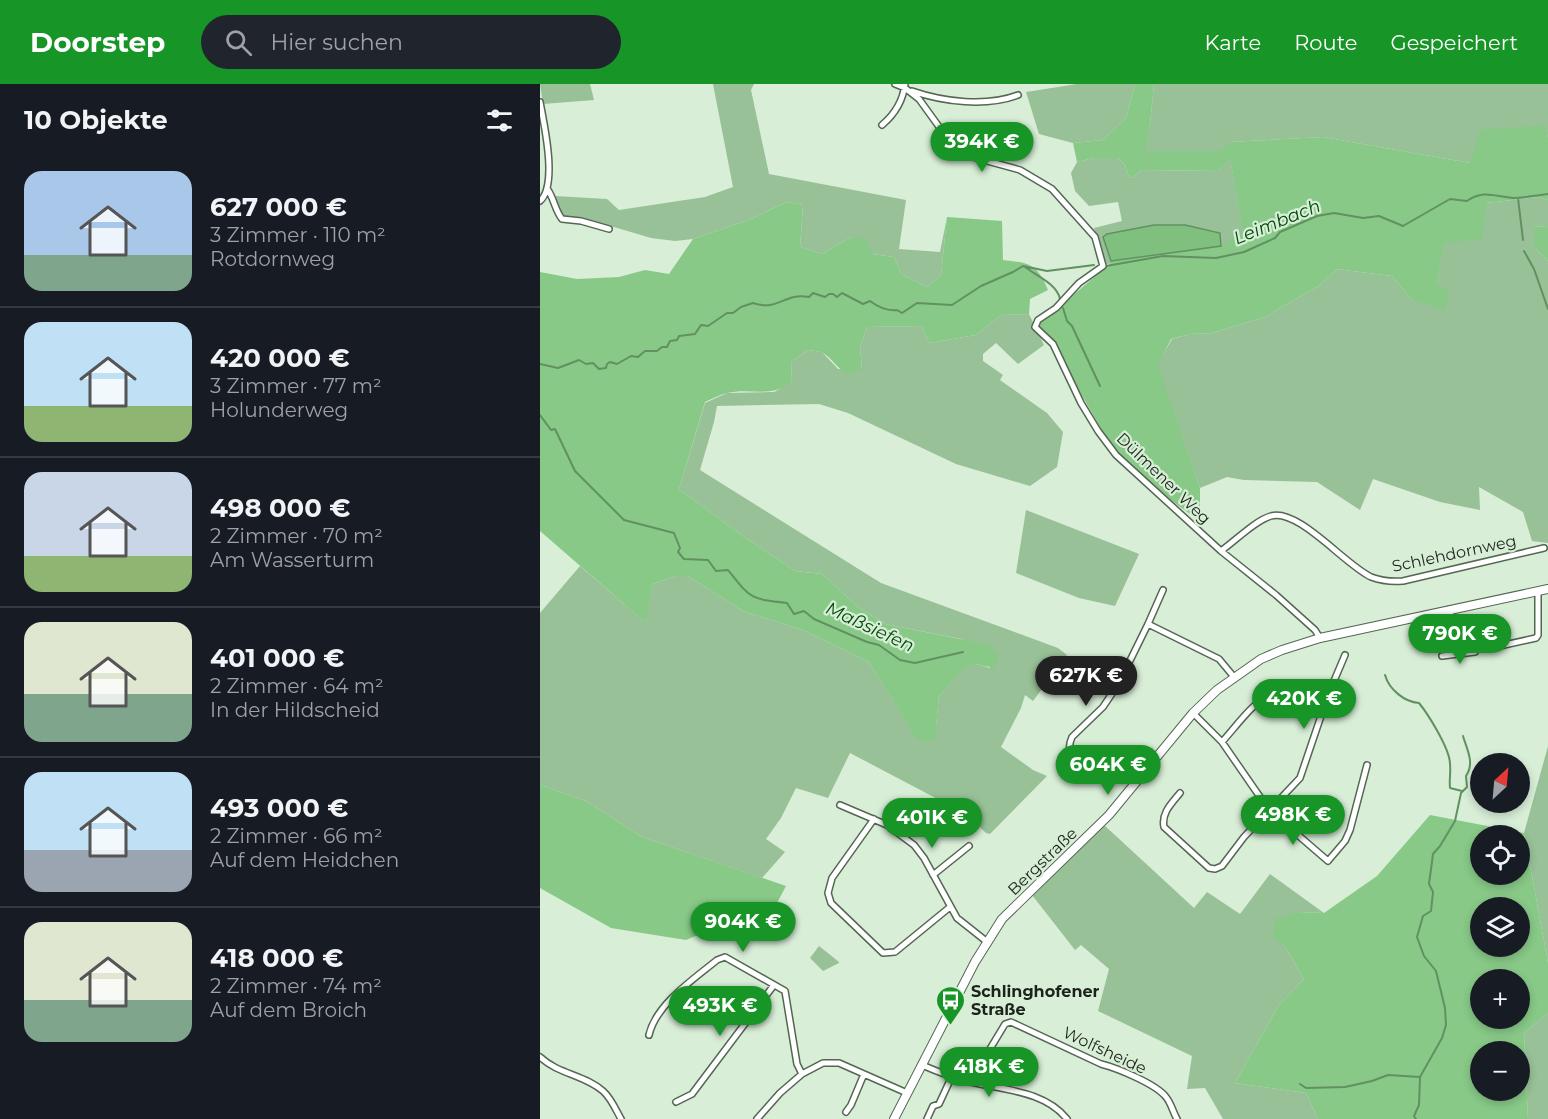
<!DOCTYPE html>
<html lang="de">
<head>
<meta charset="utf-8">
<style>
  :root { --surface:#171b24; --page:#20242c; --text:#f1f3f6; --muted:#9ea1a6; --line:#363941; --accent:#189527 }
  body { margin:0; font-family:Montserrat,sans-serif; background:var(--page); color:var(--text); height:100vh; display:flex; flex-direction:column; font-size:22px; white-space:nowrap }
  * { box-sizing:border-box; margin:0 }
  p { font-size:20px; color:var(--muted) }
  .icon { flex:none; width:33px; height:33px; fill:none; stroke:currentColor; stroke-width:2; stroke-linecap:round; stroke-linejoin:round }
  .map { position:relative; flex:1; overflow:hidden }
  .details { display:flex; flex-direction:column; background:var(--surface); width:540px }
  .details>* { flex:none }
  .needle { width:39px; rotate:26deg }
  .fabs { position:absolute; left:930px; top:669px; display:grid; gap:12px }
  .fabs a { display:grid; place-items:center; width:60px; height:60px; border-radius:50%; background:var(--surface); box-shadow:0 3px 9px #0003; font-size:30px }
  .price { position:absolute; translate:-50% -51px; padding:0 14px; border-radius:21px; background:var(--accent); color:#fff; font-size:20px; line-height:39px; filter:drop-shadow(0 2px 3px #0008) }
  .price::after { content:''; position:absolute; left:50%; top:36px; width:18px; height:14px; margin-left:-9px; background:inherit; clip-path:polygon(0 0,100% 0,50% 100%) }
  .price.on { background:#222; color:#fff }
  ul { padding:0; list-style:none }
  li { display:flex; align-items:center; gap:18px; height:150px; padding:0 24px }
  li+li { border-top:2px solid var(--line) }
  li span { display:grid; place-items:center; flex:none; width:168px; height:120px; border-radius:18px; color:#555 }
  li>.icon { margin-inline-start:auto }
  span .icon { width:72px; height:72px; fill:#fffc; stroke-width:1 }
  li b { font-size:26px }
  h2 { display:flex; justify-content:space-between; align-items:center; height:72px; padding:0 24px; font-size:26px }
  header { display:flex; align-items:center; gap:36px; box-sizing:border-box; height:84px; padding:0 30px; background:var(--accent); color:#fff }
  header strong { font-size:28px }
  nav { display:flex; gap:33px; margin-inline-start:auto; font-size:21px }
  .search { width:420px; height:54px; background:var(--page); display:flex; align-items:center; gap:15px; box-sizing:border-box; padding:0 21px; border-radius:33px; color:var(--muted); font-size:22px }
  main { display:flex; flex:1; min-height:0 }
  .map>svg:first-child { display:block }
</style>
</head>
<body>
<header>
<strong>Doorstep</strong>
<div class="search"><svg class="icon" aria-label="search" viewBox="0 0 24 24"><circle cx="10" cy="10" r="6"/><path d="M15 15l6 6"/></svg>Hier suchen</div>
<nav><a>Karte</a><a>Route</a><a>Gespeichert</a></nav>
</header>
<main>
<section class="details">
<h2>10 Objekte<svg class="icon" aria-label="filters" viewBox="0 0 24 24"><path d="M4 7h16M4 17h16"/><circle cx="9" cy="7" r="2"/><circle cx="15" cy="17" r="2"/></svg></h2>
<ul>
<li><span style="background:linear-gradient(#a9c7e8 70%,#7fa58c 0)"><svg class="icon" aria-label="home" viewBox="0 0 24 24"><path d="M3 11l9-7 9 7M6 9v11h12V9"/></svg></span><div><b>627 000 €</b><p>3 Zimmer · 110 m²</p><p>Rotdornweg</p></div></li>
<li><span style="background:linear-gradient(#bfe0f5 70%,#8fb573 0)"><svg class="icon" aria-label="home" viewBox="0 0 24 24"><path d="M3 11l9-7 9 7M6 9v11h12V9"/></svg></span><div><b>420 000 €</b><p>3 Zimmer · 77 m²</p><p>Holunderweg</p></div></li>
<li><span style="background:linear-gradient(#c9d6e8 70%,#8fb573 0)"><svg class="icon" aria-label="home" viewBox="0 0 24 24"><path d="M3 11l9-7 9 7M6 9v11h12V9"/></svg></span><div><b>498 000 €</b><p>2 Zimmer · 70 m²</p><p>Am Wasserturm</p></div></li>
<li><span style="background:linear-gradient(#dfe7d0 60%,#7fa58c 0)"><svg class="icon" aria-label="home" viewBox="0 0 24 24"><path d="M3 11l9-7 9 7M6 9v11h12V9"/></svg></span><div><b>401 000 €</b><p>2 Zimmer · 64 m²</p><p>In der Hildscheid</p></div></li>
<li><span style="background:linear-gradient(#bfe0f5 65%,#9aa5b1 0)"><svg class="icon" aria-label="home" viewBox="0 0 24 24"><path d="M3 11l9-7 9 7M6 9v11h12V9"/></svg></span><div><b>493 000 €</b><p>2 Zimmer · 66 m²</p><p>Auf dem Heidchen</p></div></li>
<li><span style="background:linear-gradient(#dfe7d0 65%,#7fa58c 0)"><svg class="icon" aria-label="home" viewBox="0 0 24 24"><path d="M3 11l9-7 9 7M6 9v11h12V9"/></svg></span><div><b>418 000 €</b><p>2 Zimmer · 74 m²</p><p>Auf dem Broich</p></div></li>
</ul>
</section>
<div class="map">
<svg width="1008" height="1035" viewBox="0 0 1008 1035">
  <rect width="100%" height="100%" fill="#d8eed7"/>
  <path fill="#98c197" d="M0,0H50L54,16L3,20Z
    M173,0H214L211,6L229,90L366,116L359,165L400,168L407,133L401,191L387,203L361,190L354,173L332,170L311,153L282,170L260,163L263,121L247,118L209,136L153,155L135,157L111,154L74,143L22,133L17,125L15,112L67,115L79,126L165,113L193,103Z
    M537,0H595L586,34L563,56L533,59L499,50L486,8Z
    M614,0H1008V54L1005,41L930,79L783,53L690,58L682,68L604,67L610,40Z
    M554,74H578L585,81L589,93L593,94L601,86L678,87L690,74L701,134L734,152L637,172L566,180L554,144L582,137L578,118L549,122L535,107L531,89L537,78Z
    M998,113L1008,116V142L994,143V163L1008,177V459L992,457L983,428L939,403L940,426L900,418L833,395L820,426L777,398L704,396L687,393L660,404L617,281L632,255L650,250L672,249L725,233L780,201L797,185L852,192L872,216L897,199L903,159L946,119Z
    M489,230L504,261L478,280L456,259L443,270V277L463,291L460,296L507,329L523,348L517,383L490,402L416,380L308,329L279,320L177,322L174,338L160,386L341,499L518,564L527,571L493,617L485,611L481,624L461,663L493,686L507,692L450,750L446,749L426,730L310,669L288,714L256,704L241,734L226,755L245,768L222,794L102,753L46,717L0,701V529L40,482L104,537L113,500L136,492H148L203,527L263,546L329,578L377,654L396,642L399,612C410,602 420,582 435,580C439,580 446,583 450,584L460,573L421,555L345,540L318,523L282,490L255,487L200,450L139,405L165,319L187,309L234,308L252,298L251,278L268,266L282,268L298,285H322L320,263L327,243L382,242L389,259L436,251L461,231Z
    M486,426L599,470L575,522L539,514L476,489Z
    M1008,662V879L984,749Z
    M564,741L654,824L667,808L700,830L730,790L784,829L759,828L744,861L764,895L739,921L695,999L766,1009L778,1035H683L665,1004L647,1005L652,972L558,927L569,885L541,861L535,866L492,811Z
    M279,862L299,878V879L283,887L270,874Z
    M1008,929V1035H988L984,949Z"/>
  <path fill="#88c987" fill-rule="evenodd" d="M595,0H614L610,40L605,67H681L690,58L783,53L930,79L940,46L1006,41L1008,54V116L998,113L946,119L942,155L904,159L897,199L909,207L905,226L872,216L852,192L797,185L780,201L725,233L672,249L650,250L631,255L618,281L660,404V437L636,420L576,371L516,266L497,246L498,236L517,225L573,177L681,162L703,147L690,75L678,87L601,86L593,94L589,93L585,81L578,74H554L537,78L533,59L563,56L586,34Z
    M247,118L263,121L260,163L282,170L311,153L326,155L332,170L354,173L361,190L387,203L401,191L407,133L462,137L463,176C490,179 497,180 508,206L490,215L489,230L461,231L436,251L389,259L382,242L327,243L320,263L322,285C299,295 298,278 283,269C279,267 273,267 268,266L251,278L252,298C230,315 211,303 187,309C179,311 172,315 165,318L139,405L200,450L255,487L282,490L318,523L345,540L450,561L460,573L452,587L450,583C446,583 439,580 435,580C420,583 410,602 399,612L395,654L388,658L377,655L329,578L263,546L203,527L148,492H136L113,500L105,538L0,447V188L37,195L79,193L105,186L129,190L153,155L209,136Z
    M1008,142V177L994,163V143Z
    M0,701L46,717L102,753L246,802L229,834L172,845L146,856L71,844L0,804Z
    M890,731L984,749L1008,879V929L984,949L988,1035H778L766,1009L695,999L739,921L764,895L744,861L733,854L736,834L759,828L784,829L837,792ZM940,752H980V790H940ZM940,824H980V862H940ZM940,896H980V934H940ZM940,968H980V1006H940Z"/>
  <path fill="#7fc07e" stroke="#619160" stroke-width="1.5" d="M614,141H645L680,149L681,162L571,177L563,153L567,150Z"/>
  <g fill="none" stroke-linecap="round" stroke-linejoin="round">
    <path stroke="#619160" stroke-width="2" d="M978,114L983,156
      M984,167L994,185L1008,225
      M566,182L623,172L676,174L704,168L735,154L740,148L777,132L794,129L823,134L839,132L863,142L910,115L927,117C944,105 955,113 974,114C985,114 997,111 1008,110
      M485,183C497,192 517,200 520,215
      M523,224L527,237L532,242L560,302
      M0,280L18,284L39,276L46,280L53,279L59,285L66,284L67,280L70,278L77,280L91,272L98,273L105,267H117L122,263H127L130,257L137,256L139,252L155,250L161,241L168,242L187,229H193L201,223L213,219C239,228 244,208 269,213L273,209L285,213L289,210H293L297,213L302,209L323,220L330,217C338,223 348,227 357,226L362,229L377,219L412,221L441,202L473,188L483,182L507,187L554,181
      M0,331L11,346L15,345L35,387L84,436L134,449L140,464L138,468L144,475L168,476L176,487L188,486C211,515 210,515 247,519L254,530L264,527L274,535L327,558L339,561L360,576L375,579L423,568
      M845,591C849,605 864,618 879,619C888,630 910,665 910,680C911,688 909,696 910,704L922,707
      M760,1000L766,1004L805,1003L832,997L848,991L880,993
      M876,1035L874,1032L879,1021L880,993L902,954L906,941L905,924L896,887L884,872L877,853L883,832L891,827L893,808L889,800L893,770L900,762L915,737L921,709L927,703L926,692C935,679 927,666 923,652"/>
    <defs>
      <path id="street" d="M355,0L365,4L379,15L418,69L480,86L512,105L555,153L563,182L539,199L516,224L498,236L495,243L513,260L541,319L558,347L576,371L681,467L736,511L775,546L780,554
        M372,7C404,18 446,23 478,11
        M0,18C4,40 18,101 0,117
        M342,41C355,30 363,17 365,0
        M8,106C14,115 15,126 22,135L41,137L69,145
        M681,467C695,457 716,436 731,432C758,424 804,480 831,493C842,497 852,498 863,497L1004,464
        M623,506L608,540L679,575L694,593
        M910,525L913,570
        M946,565L996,554L998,551V507
        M902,572L935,568
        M653,629L682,658L729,726L788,777L805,757L810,746L827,681
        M682,658C712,624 732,588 782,616
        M557,676C541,676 523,674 532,653L563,623L579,599L608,540
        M640,709C632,719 621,729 624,743L669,784L675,785L682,782L704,753L760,694L782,629V616L791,604L805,571
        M300,721L347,741L374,761L384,774L417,834L446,857
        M334,735L292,794L288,809L291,819L343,869L355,868L410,823
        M393,791L429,762
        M109,951C116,920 154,895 177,876L185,873L245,907L257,980L262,990
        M0,973C18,990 45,991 63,1007C71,1014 76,1026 81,1035
        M382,981C398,988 414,994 431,998C464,1006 505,1007 527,1035
        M430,998L462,945L465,940L471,938L561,980C577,984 616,1000 626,1013C631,1019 633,1028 637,1035
        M136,1018L152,1010L234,901
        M306,1028L311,1021L324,990
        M217,1035L240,1009L262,990L283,979H299L367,1009
        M387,1035L393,1022L399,1020L412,992"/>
      <path id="secondary" d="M354,1035L435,878L462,835L569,731L653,629L677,606L721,575L742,566L780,554L1008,505"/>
    </defs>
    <use href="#street" stroke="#536753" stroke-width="8"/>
    <use href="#secondary" stroke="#536753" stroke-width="10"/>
    <use href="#street" stroke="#fff" stroke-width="5"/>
    <use href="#secondary" stroke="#fff" stroke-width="8"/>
  </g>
  <defs>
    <symbol id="bus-pin" viewBox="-11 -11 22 30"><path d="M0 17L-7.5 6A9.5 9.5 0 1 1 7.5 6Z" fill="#189527" stroke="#d8eed7"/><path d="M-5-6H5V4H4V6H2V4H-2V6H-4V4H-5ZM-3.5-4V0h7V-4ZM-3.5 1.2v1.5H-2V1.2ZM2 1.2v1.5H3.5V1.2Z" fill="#fff"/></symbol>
  </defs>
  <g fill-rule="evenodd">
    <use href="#bus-pin" x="394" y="900" width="33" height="45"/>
  </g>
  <g text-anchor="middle" stroke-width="4.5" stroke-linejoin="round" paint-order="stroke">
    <g font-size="16" fill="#1b231a" stroke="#d8eed7">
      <text transform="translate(624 394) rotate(44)" y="6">Dülmener Weg</text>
      <text transform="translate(914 469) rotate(-12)" y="6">Schlehdornweg</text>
      <text transform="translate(502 777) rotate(-44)" y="6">Bergstraße</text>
      <text transform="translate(565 966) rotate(25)" y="6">Wolfsheide</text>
    </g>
    <g font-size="16" font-weight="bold" fill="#1b231a" stroke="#d8eed7" text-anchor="start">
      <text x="431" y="913">Schlinghofener<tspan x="431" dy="18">Straße</tspan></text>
    </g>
    <g font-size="18" font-style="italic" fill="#014b0b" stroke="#d8eed7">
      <text transform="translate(737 138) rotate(-22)" y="6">Leimbach</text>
      <text transform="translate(330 543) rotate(25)" y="6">Maßsiefen</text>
    </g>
  </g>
</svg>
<div class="fabs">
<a><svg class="needle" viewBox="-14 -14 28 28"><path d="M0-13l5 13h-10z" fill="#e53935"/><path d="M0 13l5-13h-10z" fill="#9ea1a6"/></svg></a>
<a><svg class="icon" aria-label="locate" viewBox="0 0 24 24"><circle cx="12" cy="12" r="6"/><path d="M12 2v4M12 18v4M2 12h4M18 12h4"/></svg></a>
<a><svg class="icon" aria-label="layers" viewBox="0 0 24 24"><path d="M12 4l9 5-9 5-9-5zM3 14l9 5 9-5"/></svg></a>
<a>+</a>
<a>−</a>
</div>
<b class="price" style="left:442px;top:89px">394K €</b>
<b class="price" style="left:920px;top:581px">790K €</b>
<b class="price on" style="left:546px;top:623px">627K €</b>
<b class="price" style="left:764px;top:646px">420K €</b>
<b class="price" style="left:568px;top:712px">604K €</b>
<b class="price" style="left:753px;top:762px">498K €</b>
<b class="price" style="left:392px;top:765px">401K €</b>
<b class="price" style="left:203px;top:869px">904K €</b>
<b class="price" style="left:180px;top:953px">493K €</b>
<b class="price" style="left:449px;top:1014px">418K €</b>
</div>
</main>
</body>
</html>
